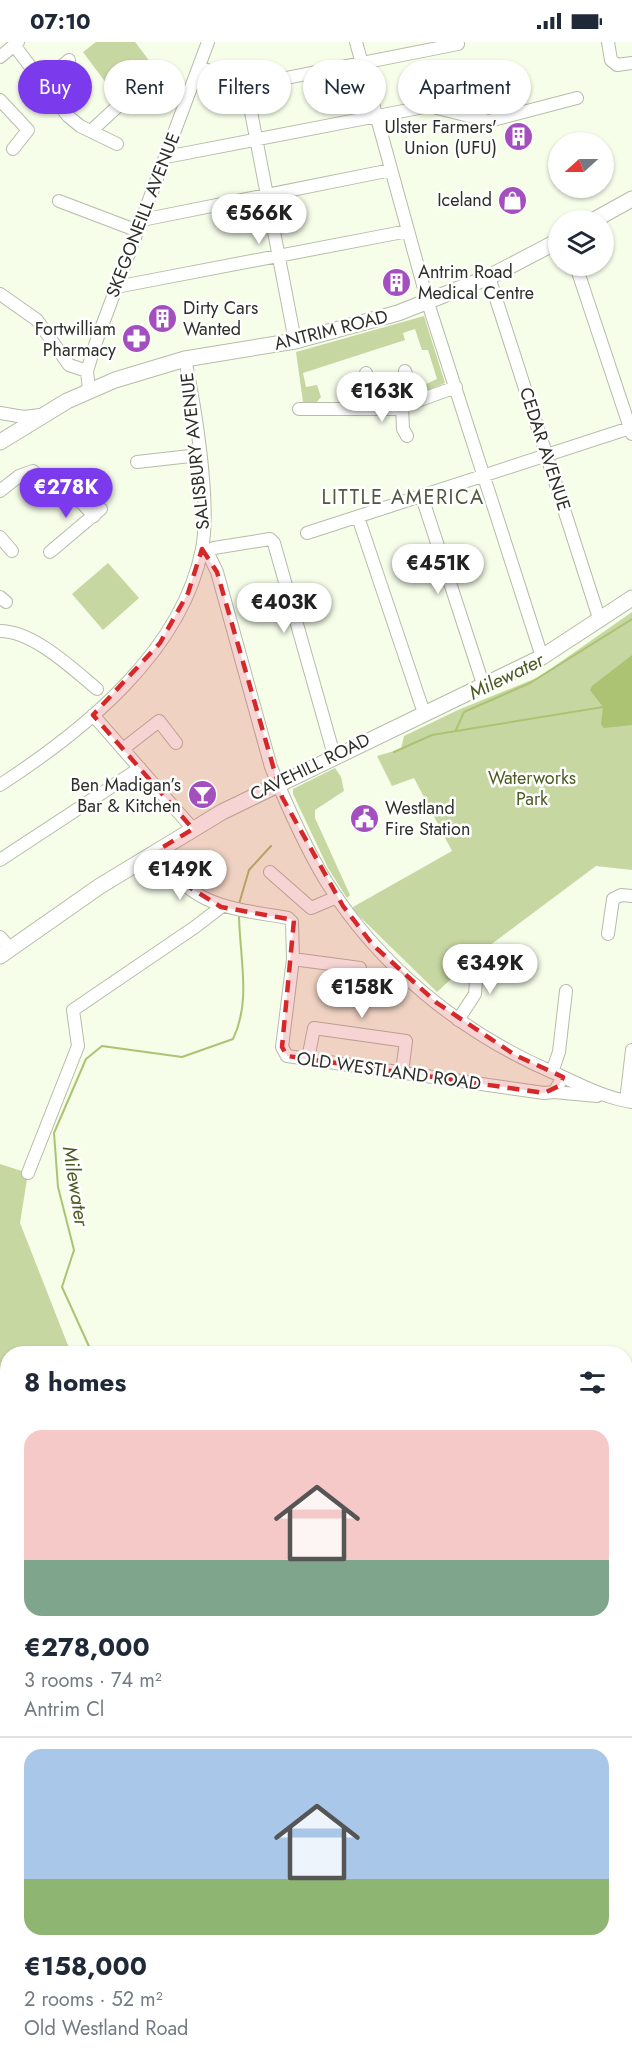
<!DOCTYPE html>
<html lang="en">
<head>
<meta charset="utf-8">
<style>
  :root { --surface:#fff; --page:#f6f6f7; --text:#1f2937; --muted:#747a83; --line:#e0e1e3; --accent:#7c3aed }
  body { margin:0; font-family:Jost,sans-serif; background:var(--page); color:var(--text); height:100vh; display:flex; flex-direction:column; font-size:22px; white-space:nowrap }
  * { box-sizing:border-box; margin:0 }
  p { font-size:20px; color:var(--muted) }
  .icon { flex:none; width:33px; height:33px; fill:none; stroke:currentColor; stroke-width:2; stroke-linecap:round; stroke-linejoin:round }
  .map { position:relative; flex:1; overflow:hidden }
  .side { position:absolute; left:0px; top:1304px; width:633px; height:722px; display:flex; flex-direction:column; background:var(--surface); border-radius:24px 24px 0 0; box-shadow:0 2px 4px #0004 }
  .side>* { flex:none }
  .banner { position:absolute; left:18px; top:18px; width:597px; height:54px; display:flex; gap:12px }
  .needle { width:39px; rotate:249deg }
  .buttons { position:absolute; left:548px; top:90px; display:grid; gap:12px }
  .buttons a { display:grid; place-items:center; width:66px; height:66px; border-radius:50%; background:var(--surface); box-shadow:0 2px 4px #0004; font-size:30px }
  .price { position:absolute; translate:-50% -51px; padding:0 14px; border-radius:21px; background:#fff; color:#222; font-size:20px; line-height:39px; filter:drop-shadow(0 2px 3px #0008) }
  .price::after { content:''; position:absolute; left:50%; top:36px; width:18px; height:14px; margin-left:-9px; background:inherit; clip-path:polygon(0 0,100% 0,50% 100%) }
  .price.current { background:var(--accent); color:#fff }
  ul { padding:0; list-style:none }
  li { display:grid; align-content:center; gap:12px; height:318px; padding:0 24px }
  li+li { border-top:2px solid var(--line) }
  li span { display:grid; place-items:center; height:186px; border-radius:18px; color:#555 }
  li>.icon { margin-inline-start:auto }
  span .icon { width:108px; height:108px; fill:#fffc; stroke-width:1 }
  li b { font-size:26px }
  h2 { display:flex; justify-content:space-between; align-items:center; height:72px; padding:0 24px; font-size:26px }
  .tag { padding:0 21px; border-radius:27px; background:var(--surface); box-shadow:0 2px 4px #0004; font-size:21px; line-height:54px }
  .tag.current { background:var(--accent); color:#fff }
  .status { display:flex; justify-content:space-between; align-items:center; height:42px; padding:0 30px; background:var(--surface); direction:ltr }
  .status svg { height:16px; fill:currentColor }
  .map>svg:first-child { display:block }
</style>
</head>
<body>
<div class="status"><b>07:10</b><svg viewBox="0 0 49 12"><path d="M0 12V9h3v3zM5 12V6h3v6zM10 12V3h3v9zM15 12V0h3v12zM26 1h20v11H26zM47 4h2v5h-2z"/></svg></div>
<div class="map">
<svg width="632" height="2024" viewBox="0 0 632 2024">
  <rect width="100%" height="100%" fill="#f6fde9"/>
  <path fill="#c6d7a2" d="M96,0H135L151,21L112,49L83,10Z
    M424,274L445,341L426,349L424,343L437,337L428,308H422L415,287L403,291L405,298L303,331L306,345L317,343L321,355L316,361L303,360L296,310Z
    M108,521L139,556L103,588L72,552Z
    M632,570V828L596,824L477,913L437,950L353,868V865L452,809L414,736L392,744L377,714L401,707L404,694L458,668L539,635Z
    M335,726L341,735L344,749L315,768V776L350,853L347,856L328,826L293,752V747Z
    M0,1122L28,1131L20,1181L71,1311H8V1622H0Z
    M626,1490L632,1491V1775L626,1792Z"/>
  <path fill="#abc372" d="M632,613V683L604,686L601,682L603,665L590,648L592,644Z"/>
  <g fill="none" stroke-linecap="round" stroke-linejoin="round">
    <path stroke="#abc372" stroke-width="2" d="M456,688L464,670L530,641L632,577
      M394,710L432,693L603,665
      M239,862L249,828L271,804
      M92,1311L62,1245L74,1208L58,1145L54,1091L86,1017L102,1004L182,1015L233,997C252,958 239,913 239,871
      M4,2024L8,2000"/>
    <defs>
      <path id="minor" d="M356,0L428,261L542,615
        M608,0L611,18L617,23L632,21
        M14,3L68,74L80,84L117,102
        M0,15L18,0
        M200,25L246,44L458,2
        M43,41L69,18
        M246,44L295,299
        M0,58L28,88L13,107
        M91,89L118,64
        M166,115L429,64L489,79L577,56
        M59,159L138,189
        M142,178L391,128
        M576,224L632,392
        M489,235L600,579
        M116,245L408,189
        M0,252L37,278L69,323L87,329
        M405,329L415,360
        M366,331L378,366
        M89,348L87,329L96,300L208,0
        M402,364L403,387L407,394
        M299,367H395L456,345
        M0,371L24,375L40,373
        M137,420L199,413
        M0,449L19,434L33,429L56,451L81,460L94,474
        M422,455L483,642
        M358,475L424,671
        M307,491L630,386
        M0,495L12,509
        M202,507L207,509L217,530L271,725C287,764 304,803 326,839C379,924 460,990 552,1030C577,1041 604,1056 632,1060
        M207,509L214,506L270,497L274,501L334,713
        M50,510L101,467
        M0,555L6,560
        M0,589C33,589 72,626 97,647
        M93,673L193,787
        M123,707L159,679L176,701
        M0,743C83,689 182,610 202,507C211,461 195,364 185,317
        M158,808C188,865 230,866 288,876L292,880L293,917L282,1005L287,1014L544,1051L554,1050L563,1035
        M0,818L140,726
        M270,830L311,866L337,855
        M608,892L613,857L621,853L632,854
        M0,895L10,906
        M293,917L360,926L356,957
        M458,978L475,952L478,913
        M308,1017L314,986L406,999L402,1030
        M552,1030L559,1010L566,949
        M554,1050L597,1054
        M626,1059L632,1008
        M28,1131L78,1004L73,968L195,885L221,865
        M0,1653L8,1658
        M626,2015H632
        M128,2018L131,2024
        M225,2020L227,2018
        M61,2024L64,2018
        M516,2024L597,2018"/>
      <path id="major" d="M594,178L632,157
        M0,400L67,359L115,338L185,317L295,299L398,271L489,235L558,199
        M0,914L100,844L222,770L542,615L632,556"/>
    </defs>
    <use href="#minor" stroke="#b6bca9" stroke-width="14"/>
    <use href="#major" stroke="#b6bca9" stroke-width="17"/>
    <use href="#minor" stroke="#fff" stroke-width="12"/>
    <use href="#major" stroke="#fff" stroke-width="15"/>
  </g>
  <path fill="#d62828" fill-opacity="0.2" stroke="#d62828" stroke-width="4.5" stroke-dasharray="12 8" stroke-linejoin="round" d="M202,507L217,530L282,755L343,864L373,903L437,961L515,1013L563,1035L559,1044L544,1051L287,1014L282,1005L294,878L221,865L175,836L158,808L193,787L93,673L160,601L188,551Z"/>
  <defs>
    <symbol id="building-disc" viewBox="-11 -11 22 22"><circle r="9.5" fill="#a44fbe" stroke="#fff"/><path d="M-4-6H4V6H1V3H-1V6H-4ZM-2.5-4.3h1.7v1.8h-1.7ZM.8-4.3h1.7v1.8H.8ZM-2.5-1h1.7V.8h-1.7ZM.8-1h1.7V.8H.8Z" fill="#fff"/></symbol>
    <symbol id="shop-disc" viewBox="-11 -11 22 22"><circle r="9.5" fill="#a44fbe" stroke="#fff"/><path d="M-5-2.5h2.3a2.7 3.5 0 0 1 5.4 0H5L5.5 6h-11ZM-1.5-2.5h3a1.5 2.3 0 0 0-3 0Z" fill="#fff"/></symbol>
    <symbol id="pharmacy-disc" viewBox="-11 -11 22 22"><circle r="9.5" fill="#a44fbe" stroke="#fff"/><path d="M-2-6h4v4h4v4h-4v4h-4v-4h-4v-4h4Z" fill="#fff"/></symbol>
    <symbol id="bar-disc" viewBox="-11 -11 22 22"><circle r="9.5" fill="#a44fbe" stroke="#fff"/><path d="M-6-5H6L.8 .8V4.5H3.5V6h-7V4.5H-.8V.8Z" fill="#fff"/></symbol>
    <symbol id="civic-disc" viewBox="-11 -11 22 22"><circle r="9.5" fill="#a44fbe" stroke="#fff"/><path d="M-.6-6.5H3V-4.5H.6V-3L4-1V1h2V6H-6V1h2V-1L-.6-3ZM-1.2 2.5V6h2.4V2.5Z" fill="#fff"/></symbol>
  </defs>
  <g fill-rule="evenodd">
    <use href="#building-disc" x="502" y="78" width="33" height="33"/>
    <use href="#shop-disc" x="496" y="142" width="33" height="33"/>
    <use href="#building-disc" x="380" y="224" width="33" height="33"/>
    <use href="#building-disc" x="146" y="260" width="33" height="33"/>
    <use href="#pharmacy-disc" x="120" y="280" width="33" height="33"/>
    <use href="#bar-disc" x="186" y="736" width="33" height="33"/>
    <use href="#civic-disc" x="348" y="760" width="33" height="33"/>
  </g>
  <g text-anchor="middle" stroke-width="5" stroke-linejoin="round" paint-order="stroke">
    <g font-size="18" fill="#2d2f28" stroke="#fff" text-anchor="end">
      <text x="497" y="91">Ulster Farmers'<tspan x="497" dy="21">Union (UFU)</tspan></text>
      <text x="492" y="164">Iceland</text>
      <text x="418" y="236" text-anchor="start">Antrim Road<tspan x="418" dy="21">Medical Centre</tspan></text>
      <text x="183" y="272" text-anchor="start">Dirty Cars<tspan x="183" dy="21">Wanted</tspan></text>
      <text x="116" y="293">Fortwilliam<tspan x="116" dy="21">Pharmacy</tspan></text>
      <text x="181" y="749">Ben Madigan’s<tspan x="181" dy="21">Bar &amp; Kitchen</tspan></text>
      <text x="385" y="772" text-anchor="start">Westland<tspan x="385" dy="21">Fire Station</tspan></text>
    </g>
    <g font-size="18" fill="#2d2f28" stroke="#fff">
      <text transform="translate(143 173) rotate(-69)" y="6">SKEGONEILL AVENUE</text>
      <text transform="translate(331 288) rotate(-14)" y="6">ANTRIM ROAD</text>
      <text transform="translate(545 407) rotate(72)" y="6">CEDAR AVENUE</text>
      <text transform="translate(195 409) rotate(-96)" y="6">SALISBURY AVENUE</text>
      <text transform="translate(310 725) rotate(-26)" y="6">CAVEHILL ROAD</text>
      <text transform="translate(389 1029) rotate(8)" y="6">OLD WESTLAND ROAD</text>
    </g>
    <g font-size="18" fill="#4c5c22" stroke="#fff">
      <text x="532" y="742">Waterworks<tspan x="532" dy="21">Park</tspan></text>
    </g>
    <g font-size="20" letter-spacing="1.5" fill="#505544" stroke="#fff">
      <text x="403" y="462">LITTLE AMERICA</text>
    </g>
    <g font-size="20" font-style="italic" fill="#4c5b22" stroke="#fff">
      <text transform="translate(506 634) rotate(-26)" y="7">Milewater</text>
      <text transform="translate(76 1144) rotate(81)" y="7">Milewater</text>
    </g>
  </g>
</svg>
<div class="buttons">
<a><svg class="needle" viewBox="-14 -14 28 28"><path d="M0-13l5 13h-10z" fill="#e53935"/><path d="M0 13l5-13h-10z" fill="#747a83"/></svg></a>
<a><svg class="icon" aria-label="layers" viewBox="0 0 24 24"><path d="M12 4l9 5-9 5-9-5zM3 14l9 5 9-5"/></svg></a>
</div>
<b class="price" style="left:259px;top:203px">€566K</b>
<b class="price" style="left:382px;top:381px">€163K</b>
<b class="price current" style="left:66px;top:477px">€278K</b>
<b class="price" style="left:438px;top:553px">€451K</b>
<b class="price" style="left:284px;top:592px">€403K</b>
<b class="price" style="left:180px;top:859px">€149K</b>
<b class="price" style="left:490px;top:953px">€349K</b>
<b class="price" style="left:362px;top:977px">€158K</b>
<div class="banner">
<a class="tag current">Buy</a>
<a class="tag">Rent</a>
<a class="tag">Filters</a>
<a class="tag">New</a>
<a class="tag">Apartment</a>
</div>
<section class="side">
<h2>8 homes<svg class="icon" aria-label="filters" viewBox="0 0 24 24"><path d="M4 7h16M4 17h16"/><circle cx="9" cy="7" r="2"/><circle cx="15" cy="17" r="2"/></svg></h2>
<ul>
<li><span style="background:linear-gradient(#f6c9c9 70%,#7fa58c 0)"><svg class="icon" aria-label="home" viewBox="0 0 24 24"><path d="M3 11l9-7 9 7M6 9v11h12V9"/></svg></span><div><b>€278,000</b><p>3 rooms · 74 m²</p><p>Antrim Cl</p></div></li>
<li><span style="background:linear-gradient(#a9c7e8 70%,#8fb573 0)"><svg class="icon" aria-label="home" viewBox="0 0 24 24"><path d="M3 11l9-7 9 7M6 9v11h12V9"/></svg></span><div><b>€158,000</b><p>2 rooms · 52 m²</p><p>Old Westland Road</p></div></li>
</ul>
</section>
</div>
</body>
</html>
